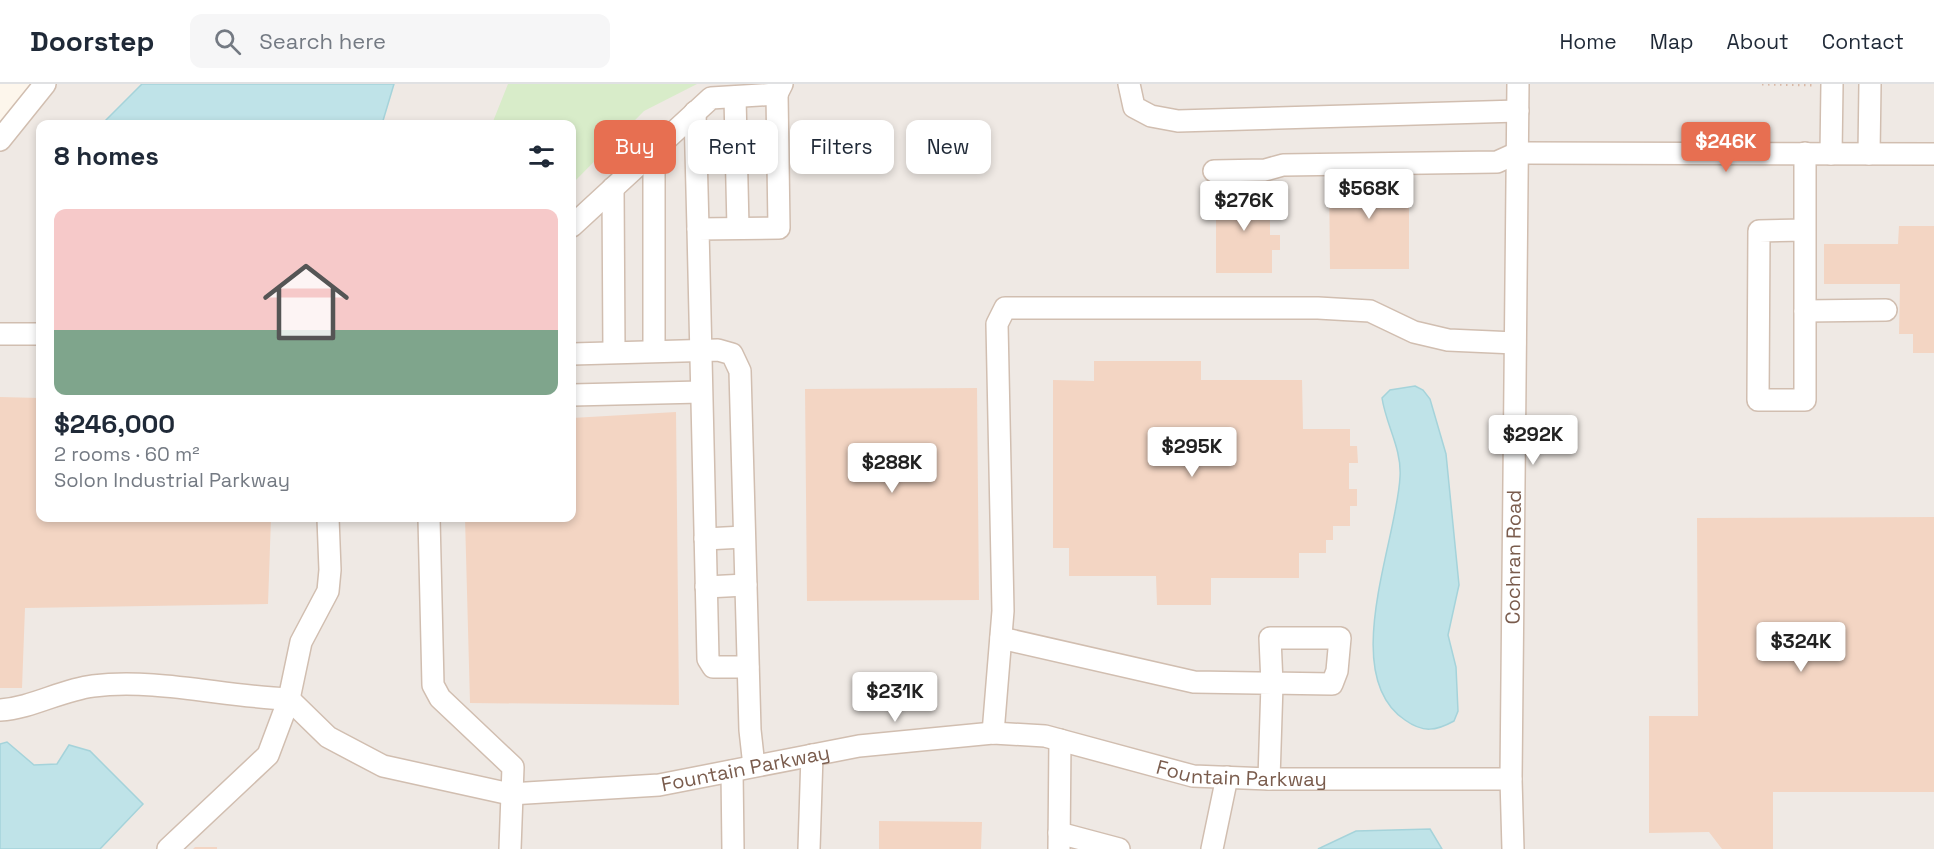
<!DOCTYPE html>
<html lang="en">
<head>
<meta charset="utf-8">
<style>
  :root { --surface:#fff; --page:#f6f6f7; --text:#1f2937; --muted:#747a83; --line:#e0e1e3; --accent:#e76f51 }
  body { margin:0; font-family:"Space Grotesk",sans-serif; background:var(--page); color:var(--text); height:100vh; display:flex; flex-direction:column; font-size:22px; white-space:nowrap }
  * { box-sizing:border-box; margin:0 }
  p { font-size:20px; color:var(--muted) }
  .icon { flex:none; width:33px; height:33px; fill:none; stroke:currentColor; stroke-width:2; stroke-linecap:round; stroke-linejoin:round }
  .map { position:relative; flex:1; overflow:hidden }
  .side { position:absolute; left:36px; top:36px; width:540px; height:402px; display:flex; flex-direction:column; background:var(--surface); border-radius:12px; box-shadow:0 3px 9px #0003 }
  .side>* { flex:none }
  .banner { position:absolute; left:594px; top:36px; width:570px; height:54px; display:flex; gap:12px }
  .price { position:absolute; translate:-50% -51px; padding:0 14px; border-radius:6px; background:#fff; color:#222; font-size:20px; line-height:39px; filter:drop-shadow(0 2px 3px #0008) }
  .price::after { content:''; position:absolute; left:50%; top:36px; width:18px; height:14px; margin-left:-9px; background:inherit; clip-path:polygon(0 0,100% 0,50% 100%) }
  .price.selected { background:var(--accent); color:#fff }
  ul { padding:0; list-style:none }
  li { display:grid; align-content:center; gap:12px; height:318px; padding:0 18px }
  li span { display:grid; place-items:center; height:186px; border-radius:12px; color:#555 }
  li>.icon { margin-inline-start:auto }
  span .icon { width:108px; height:108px; fill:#fffc; stroke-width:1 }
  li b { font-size:26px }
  h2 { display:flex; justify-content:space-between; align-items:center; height:72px; padding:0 18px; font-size:26px }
  .chip { padding:0 21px; border-radius:12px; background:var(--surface); box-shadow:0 3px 9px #0003; font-size:21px; line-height:54px }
  .chip.selected { background:var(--accent); color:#fff }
  header { display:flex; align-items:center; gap:36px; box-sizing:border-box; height:84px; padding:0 30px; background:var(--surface); border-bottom:2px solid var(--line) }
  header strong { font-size:28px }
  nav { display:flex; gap:33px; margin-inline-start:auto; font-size:21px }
  .search { width:420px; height:54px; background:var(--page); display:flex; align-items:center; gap:15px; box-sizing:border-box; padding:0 21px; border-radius:12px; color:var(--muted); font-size:22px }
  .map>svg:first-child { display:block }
</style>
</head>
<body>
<header>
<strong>Doorstep</strong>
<div class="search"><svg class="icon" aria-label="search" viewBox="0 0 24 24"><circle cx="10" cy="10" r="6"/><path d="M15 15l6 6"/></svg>Search here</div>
<nav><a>Home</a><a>Map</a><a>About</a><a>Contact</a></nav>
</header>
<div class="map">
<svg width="1934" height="765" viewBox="0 0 1934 765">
  <rect width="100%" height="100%" fill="#fdf6ec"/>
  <path fill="#efe9e4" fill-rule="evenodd" d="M36,0H1934V765H0V38ZM40,40H572V434H40Z"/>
  <path fill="#d8ecc9" d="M508,0H697L644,27L572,100V40H492Z"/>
  <path fill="#bfe3e8" stroke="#a5d3da" stroke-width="1.5" d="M142,0H394L382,40H102Z
    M1415,302L1423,306L1430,315L1446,370L1459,501L1448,551L1456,583L1458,627L1454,637C1436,647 1423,649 1405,636C1338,591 1397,457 1400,393C1402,365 1386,341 1382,314L1390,306Z
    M7,658L34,681L57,680L69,661L90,667L143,720L100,765H0V660Z
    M1430,745L1442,765H1318L1356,747Z"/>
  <path fill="#f3d5c3" d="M1329,87H1409V185H1330Z
    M1216,105L1270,106V151H1280V166H1272V189H1216Z
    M1899,142H1934V269H1913V250H1899L1900,200H1824V160H1898Z
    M1094,277H1201V296H1302L1303,345H1350V362H1357L1358,379H1349V405H1357V422H1350V442H1333V456H1326V469H1299V494H1211V521H1157L1156,492H1069V464H1053V296L1094,297Z
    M977,304L979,516L807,517L805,305Z
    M0,313L40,314V434H271L268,520L25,524L22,604H0Z
    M676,328L679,621L470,619L465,434H572V334Z
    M1934,433V708H1773V765H1722L1709,748L1649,749V632H1698L1697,434Z
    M879,737L982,738L981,765H879Z
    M195,763H217V765H193Z"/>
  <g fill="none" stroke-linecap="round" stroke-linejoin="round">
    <defs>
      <g id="minor">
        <path d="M1129,0L1134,23L1151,32L1178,37L1518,27"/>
        <path d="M735,13L738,144"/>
        <path d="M695,28L698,145"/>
        <path d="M0,56L45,0"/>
        <path d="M654,66V267"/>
        <path d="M1831,70L1832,0"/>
        <path d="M1869,70L1870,0"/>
        <path d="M1214,87L1265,86L1283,81L1497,78L1517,69L1934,70"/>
        <path d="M613,104L614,268"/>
        <path d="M572,142L711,14L777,10L782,0"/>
        <path d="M1805,146L1759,147L1758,316H1805V69"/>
        <path d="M1805,227L1886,226"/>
        <path d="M0,250H40"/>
        <path d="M572,270L718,266L732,270L740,287L750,646L754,682"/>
        <path d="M572,311L701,308"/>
        <path d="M429,434L433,601L440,614L513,683L510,765"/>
        <path d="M705,455L744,453"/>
        <path d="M706,503L746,501"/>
        <path d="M1001,554L1194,598L1332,600L1337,587L1340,554H1270L1272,600L1269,695"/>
        <path d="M748,583H713L708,575L698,145L779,144L777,10"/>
        <path id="s1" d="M289,615L328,653L383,682L510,710L659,701L859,662L993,649L1045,652L1193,692L1269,695H1511"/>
        <path d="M0,626C32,624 61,606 93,602C156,594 226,613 289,615"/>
        <path d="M993,649L1003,527L997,240L1005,224H1318L1370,227L1414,248L1448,256L1515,259"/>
        <path d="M732,687L733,765"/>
        <path d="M1059,749L1119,765"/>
        <path d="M168,765L268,671L289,615L301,558L328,507L330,486L328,434"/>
        <path d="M809,765L812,671"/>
        <path d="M1059,765L1060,656"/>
        <path d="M1212,765L1227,693"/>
        <path id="s2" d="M1513,765L1511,695L1518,0"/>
      </g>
    </defs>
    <use href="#minor" stroke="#d1beb0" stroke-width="24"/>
    <path stroke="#d9b8a5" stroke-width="3" stroke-dasharray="1.5 4.5" stroke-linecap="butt" d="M1762,0L1814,1"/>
    <use href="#minor" stroke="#fff" stroke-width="21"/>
  </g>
  <g text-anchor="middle" stroke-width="5" stroke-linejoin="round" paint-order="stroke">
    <g font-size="20" fill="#7a5c4d" stroke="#fffaf3">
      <text dy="7" stroke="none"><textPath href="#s2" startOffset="292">Cochran Road</textPath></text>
      <text dy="7" stroke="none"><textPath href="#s1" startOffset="484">Fountain Parkway</textPath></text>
      <text dy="7" stroke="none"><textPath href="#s1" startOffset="988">Fountain Parkway</textPath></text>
    </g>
  </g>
</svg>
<b class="price selected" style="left:1726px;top:89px">$246K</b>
<b class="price" style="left:1369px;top:136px">$568K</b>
<b class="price" style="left:1244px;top:148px">$276K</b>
<b class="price" style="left:1533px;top:382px">$292K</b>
<b class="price" style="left:1192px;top:394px">$295K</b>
<b class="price" style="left:892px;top:410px">$288K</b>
<b class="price" style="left:1801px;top:589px">$324K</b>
<b class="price" style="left:895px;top:639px">$231K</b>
<div class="banner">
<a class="chip selected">Buy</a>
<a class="chip">Rent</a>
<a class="chip">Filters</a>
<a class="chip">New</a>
</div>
<section class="side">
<h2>8 homes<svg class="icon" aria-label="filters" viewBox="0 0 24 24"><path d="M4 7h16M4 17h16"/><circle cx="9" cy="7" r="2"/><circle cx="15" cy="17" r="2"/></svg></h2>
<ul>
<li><span style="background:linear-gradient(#f6c9c9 65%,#7fa58c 0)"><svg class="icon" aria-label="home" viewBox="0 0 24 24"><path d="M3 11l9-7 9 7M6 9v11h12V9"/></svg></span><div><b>$246,000</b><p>2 rooms · 60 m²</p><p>Solon Industrial Parkway</p></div></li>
</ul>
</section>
</div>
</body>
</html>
